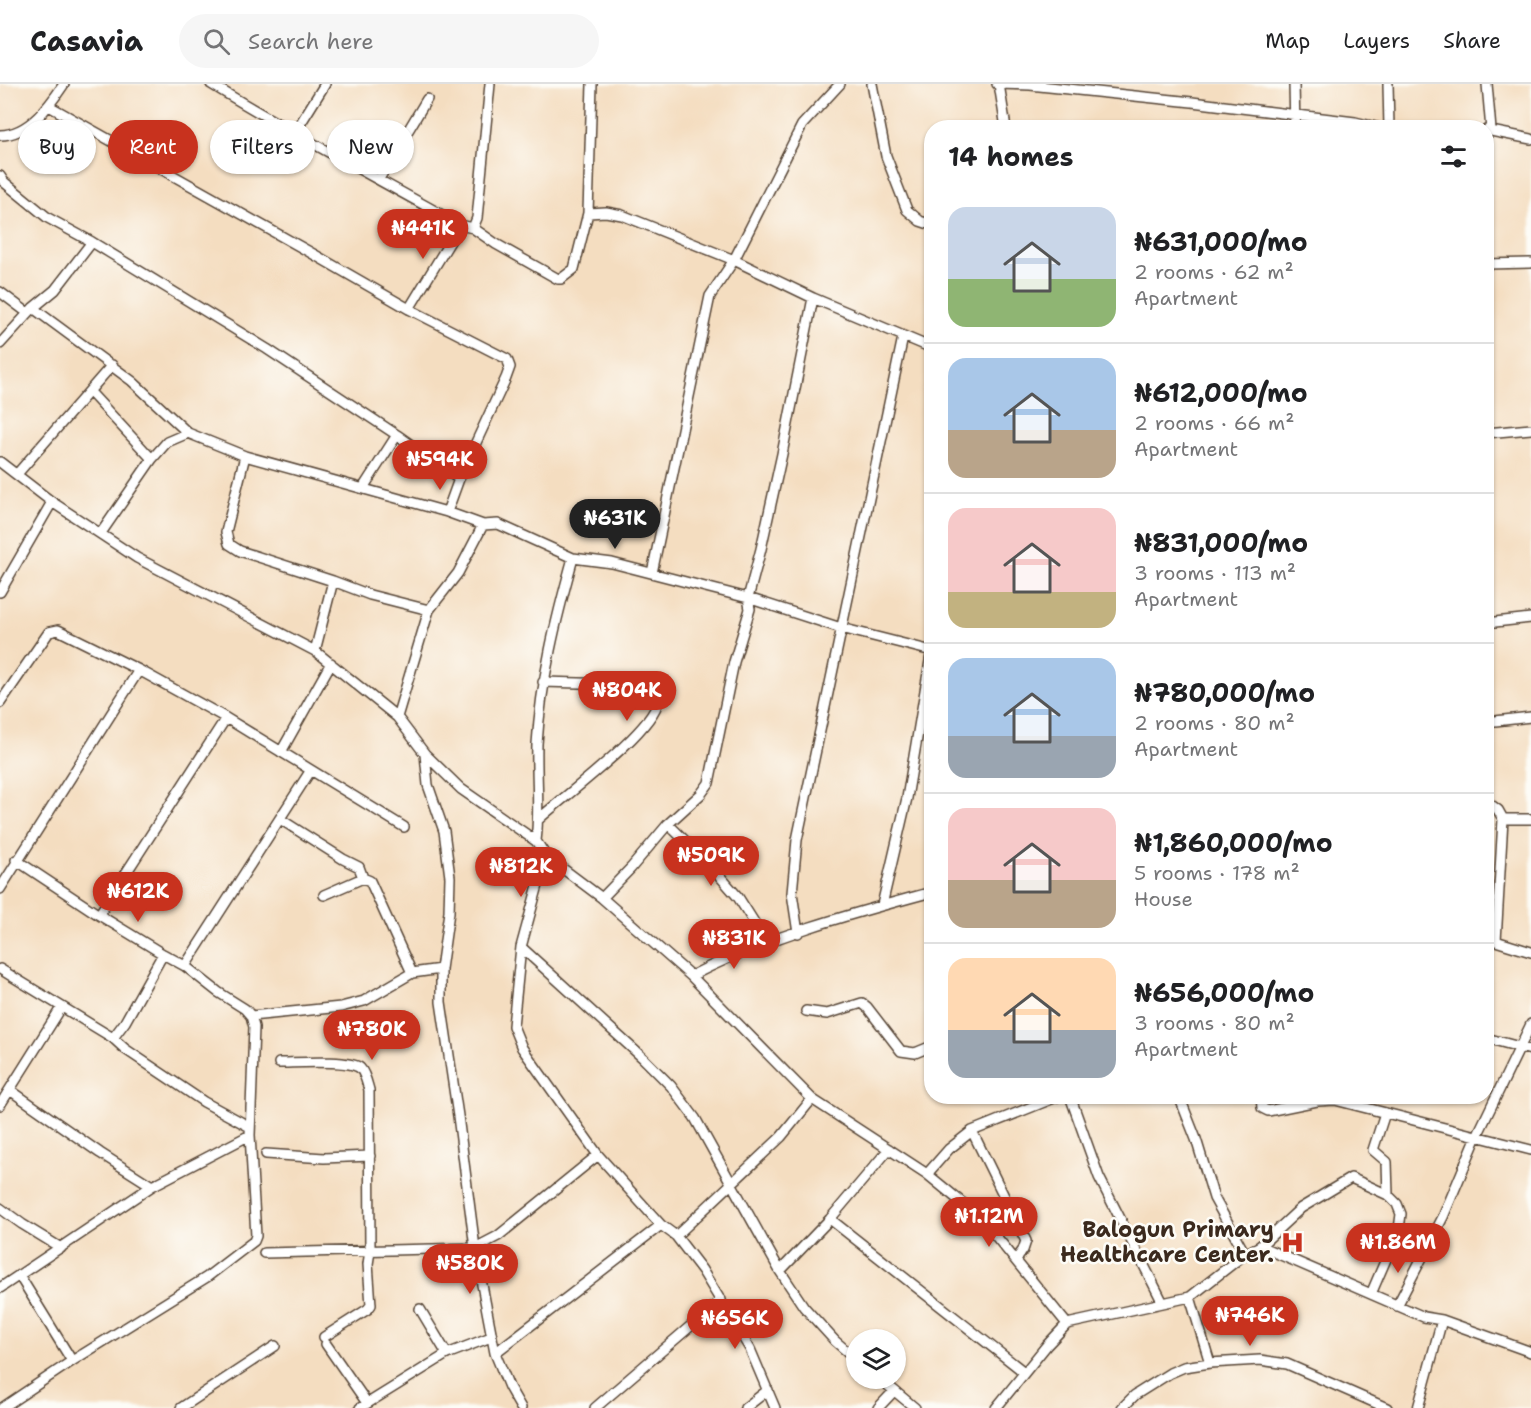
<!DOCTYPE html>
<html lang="en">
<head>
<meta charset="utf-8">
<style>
  :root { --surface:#fff; --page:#f6f6f6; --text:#202124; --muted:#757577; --line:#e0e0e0; --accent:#c8321e }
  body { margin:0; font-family:"Shantell Sans",sans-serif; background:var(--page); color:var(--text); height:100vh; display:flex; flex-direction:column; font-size:22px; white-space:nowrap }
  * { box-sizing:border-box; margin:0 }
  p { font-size:20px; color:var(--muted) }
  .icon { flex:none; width:33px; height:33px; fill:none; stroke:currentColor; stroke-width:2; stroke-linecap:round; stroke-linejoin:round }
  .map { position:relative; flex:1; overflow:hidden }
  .drawer { position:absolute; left:924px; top:36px; width:570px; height:984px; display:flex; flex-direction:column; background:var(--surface); border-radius:24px; box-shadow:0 2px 4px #0004 }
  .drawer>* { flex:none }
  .hud { position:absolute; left:18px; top:36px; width:570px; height:54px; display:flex; gap:12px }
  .buttons { position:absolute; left:846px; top:1245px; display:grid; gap:12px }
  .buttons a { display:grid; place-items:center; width:60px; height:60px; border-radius:50%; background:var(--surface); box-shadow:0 2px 4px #0004; font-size:30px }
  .price { position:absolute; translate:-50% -51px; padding:0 14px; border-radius:21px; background:var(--accent); color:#fff; font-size:20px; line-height:39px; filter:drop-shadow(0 2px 3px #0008) }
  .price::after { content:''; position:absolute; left:50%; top:36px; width:18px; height:14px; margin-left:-9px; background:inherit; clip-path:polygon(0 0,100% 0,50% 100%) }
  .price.selected { background:#222; color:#fff }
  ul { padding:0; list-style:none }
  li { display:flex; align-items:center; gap:18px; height:150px; padding:0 24px }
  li+li { border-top:2px solid var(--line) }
  li span { display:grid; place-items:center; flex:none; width:168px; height:120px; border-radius:18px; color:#555 }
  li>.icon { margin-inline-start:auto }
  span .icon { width:72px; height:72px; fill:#fffc; stroke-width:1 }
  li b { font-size:26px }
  h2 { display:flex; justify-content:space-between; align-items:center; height:72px; padding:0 24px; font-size:26px }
  .tag { padding:0 21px; border-radius:27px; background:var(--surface); box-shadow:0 2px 4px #0004; font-size:21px; line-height:54px }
  .tag.selected { background:var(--accent); color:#fff }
  header { display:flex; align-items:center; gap:36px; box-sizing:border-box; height:84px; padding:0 30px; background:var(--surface); border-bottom:2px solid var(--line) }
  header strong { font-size:28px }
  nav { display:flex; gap:33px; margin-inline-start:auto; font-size:21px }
  .search { width:420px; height:54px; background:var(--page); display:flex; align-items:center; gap:15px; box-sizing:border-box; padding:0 21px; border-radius:33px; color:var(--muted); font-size:22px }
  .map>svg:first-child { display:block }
</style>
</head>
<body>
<header>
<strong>Casavia</strong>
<div class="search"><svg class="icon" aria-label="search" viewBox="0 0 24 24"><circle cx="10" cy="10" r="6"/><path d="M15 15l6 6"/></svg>Search here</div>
<nav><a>Map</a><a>Layers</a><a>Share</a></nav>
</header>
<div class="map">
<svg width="1531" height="1324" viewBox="0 0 1531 1324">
  <rect width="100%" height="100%" fill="#fdfcf7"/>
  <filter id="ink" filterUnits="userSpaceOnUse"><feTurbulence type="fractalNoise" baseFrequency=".0167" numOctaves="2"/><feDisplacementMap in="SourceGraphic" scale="12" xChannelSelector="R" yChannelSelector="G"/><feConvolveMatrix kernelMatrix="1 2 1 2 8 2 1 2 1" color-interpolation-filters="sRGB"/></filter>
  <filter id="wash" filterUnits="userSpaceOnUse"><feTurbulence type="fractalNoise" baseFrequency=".008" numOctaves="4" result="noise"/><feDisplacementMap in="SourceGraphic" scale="24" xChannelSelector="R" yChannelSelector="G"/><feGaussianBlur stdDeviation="1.35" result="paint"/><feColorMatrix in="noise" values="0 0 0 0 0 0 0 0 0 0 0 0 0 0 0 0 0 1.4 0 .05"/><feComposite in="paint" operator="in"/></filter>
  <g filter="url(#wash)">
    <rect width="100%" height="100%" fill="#f4ddc0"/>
  </g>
  <g filter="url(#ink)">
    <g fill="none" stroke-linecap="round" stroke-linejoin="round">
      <defs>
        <path id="minor" d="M211,0C292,50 377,94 460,141L473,144L477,134L490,0
          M872,0L886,72L907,126L920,137L932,141
          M997,0L1030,1L1192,18L1355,38L1380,44
          M999,0L1006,44
          M1294,0L1295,44
          M1388,0L1389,44
          M1487,0L1491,46
          M49,22L315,171L409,225L507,275L510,283L506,294L459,395L447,428
          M1486,46L1531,55
          M294,50L325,0
          M0,51C29,51 50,21 64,0
          M0,92L4,98L48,134L92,158L267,265L397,351L459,395
          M379,95L427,15
          M588,129L606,128L622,131L734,176L813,214L932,264
          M473,144L496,160L558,195H561L574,185L588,129L592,0
          M1486,180L1531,179
          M0,208L28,229
          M33,224L132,297L188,349L245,372L447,428L483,441L498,440L573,474L612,479L748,514L841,544L932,567
          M409,225L460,141
          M0,260L33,224L55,206L92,158
          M90,308L152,375
          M1486,336L1488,349
          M1486,349L1531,345
          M245,372L226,448L229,460L240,467L333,497L370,511L429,526
          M0,378L52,418L137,474L315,567L397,633L425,670L461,705L536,757L546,772L602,814L691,892L812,1015
          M17,390L112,281
          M363,404L397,351
          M101,449L152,375L167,358L188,349
          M652,489L710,212L734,176L802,41L840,0
          M0,508L52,418
          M1486,539L1531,534
          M315,567L333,497
          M0,619L49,548L58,546L139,586L226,634L404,743
          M397,633L429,526L458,489L483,441
          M1486,638L1531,633
          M281,668L331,579
          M425,670L428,701L444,747L450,793L449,828L441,885V918L458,1032L475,1164L495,1269L509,1303L521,1324
          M1486,717L1498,726L1503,735L1496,857
          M280,735L343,775L359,783L363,794
          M539,735C564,712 653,647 658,617C659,614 658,610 657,607L650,601L543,598
          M1503,735H1531
          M668,740L710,781L738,813L766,857
          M536,757C540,725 536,693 537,660C541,596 556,535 573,474
          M546,772L521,863L513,942L522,964L598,1071L661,1141L676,1152L702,1186L750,1265L775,1324
          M16,776L99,831L226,634
          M0,805L139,586
          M324,811L363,794L370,797L412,889
          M602,814L631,784L668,740L701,710L709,699L734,578L750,525L748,514L761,465L782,370L813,214
          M882,821L907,714L932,565
          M99,831L163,870
          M798,849L792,809L797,756L903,253
          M1486,854L1531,868
          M521,863L643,974L671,1002L695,1034L780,1187L804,1223L835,1257L856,1275
          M185,882L311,686
          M0,885L113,954L125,965L204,1018L250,1043
          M691,892C766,853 850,830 932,808
          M806,927L827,930L862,919L867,923L901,967L915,969L932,962
          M251,932L341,923L364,917L412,889L441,885
          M1486,954L1531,966
          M279,979C295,979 349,975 360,984C365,989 367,999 369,1006L370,1167L368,1180L371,1221L368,1225L324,1253
          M10,1006L100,1069L152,1102
          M1059,1012L972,1047L949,1065L927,1090L982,1135L1067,1240
          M1070,1012L1099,1093L1163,1219
          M1179,1012L1196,1055L1214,1114L1245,1170
          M1261,1012L1262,1024L1268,1027L1317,1017L1335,1016L1531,1066
          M0,1021L61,924
          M1385,1029L1373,1066L1387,1078L1388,1111
          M972,1047L1026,1157L1023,1166L1016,1176
          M266,1070L324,1074L370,1072
          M0,1124L22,1140L61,1164
          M830,1135L1024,1288
          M676,1152L781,1053L812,1015L927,1090
          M1393,1158L1409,1170L1424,1171
          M1260,1162L1424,1233L1442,1236L1531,1268
          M264,1169L475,1164L498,1152L598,1071
          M780,1187L830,1135L889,1065
          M19,1191L72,1277
          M0,1204L152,1102L250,1051
          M1190,1213L1210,1279
          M1397,1222L1443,1133L1477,1052L1531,940
          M420,1225L447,1270
          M326,1260L367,1319
          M495,1269L661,1141
          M879,1294L915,1324
          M2,1324L72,1277L207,1193L254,1157L256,1152L250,1051L254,943L251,932L245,925L218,908L185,882L163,870L125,938L113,954
          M181,1324L275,1262
          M360,1324L447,1270L491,1253
          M595,1324L721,1216
          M745,1324L768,1306
          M878,1324L894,1307
          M996,1324L1047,1261L1067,1240L1190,1213L1245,1170L1260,1162L1301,1124L1351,1094L1388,1111L1397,1120L1401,1130L1399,1145L1371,1210
          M1122,1324L1135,1311L1170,1289L1184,1283L1210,1279L1260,1276L1287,1280L1387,1324
          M1418,1324L1442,1236"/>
      </defs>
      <use href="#minor" stroke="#574536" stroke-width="12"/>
      <use href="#minor" stroke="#fff" stroke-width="9"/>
    </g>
  </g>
  <defs>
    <symbol id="hospital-bare" viewBox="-9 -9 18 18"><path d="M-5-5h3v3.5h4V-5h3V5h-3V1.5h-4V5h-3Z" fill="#c8321e" stroke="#fdfcf7" stroke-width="2.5" paint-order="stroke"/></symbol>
  </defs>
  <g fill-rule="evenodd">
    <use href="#hospital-bare" x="1276" y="1142" width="33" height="33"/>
  </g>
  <g text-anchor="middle" stroke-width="5" stroke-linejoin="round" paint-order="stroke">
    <g font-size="22" font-weight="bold" fill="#3b2a1e" stroke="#fdfcf7" text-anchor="end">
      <text x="1274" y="1153">Balogun Primary<tspan x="1274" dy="25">Healthcare Center.</tspan></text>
    </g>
  </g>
</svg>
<div class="buttons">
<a><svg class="icon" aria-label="layers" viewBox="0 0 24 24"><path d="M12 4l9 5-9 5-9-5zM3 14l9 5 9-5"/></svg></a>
</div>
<b class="price" style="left:423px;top:176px">₦441K</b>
<b class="price" style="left:440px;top:407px">₦594K</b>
<b class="price selected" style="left:615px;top:466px">₦631K</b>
<b class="price" style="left:627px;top:638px">₦804K</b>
<b class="price" style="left:711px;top:803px">₦509K</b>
<b class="price" style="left:521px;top:814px">₦812K</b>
<b class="price" style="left:138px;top:839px">₦612K</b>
<b class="price" style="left:734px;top:886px">₦831K</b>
<b class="price" style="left:372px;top:977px">₦780K</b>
<b class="price" style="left:989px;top:1164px">₦1.12M</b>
<b class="price" style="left:1398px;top:1190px">₦1.86M</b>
<b class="price" style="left:470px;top:1211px">₦580K</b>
<b class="price" style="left:1250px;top:1263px">₦746K</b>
<b class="price" style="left:735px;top:1266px">₦656K</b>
<div class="hud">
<a class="tag">Buy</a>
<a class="tag selected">Rent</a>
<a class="tag">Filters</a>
<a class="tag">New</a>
</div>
<section class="drawer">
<h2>14 homes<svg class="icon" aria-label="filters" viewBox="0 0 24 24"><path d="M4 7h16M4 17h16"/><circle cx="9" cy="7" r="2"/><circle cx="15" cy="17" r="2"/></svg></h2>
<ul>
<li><span style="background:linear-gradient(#c9d6e8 60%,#8fb573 0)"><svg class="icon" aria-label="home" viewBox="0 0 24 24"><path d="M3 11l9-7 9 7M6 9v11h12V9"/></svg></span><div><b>₦631,000/mo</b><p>2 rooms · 62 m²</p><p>Apartment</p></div></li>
<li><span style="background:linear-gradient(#a9c7e8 60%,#b9a48a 0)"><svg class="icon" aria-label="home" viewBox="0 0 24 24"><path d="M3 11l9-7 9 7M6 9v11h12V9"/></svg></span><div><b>₦612,000/mo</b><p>2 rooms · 66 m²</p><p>Apartment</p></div></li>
<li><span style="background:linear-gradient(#f6c9c9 70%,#c2b280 0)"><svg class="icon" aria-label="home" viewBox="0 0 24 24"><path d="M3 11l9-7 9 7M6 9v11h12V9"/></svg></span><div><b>₦831,000/mo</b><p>3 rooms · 113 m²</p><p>Apartment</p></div></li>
<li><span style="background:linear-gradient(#a9c7e8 65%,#9aa5b1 0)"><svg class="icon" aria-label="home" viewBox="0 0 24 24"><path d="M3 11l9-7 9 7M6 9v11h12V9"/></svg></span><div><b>₦780,000/mo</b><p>2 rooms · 80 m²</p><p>Apartment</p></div></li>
<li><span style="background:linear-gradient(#f6c9c9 60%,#b9a48a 0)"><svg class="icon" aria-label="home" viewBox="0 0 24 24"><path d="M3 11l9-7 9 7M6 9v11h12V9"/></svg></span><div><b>₦1,860,000/mo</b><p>5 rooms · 178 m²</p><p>House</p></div></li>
<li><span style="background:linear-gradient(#ffd9b3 60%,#9aa5b1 0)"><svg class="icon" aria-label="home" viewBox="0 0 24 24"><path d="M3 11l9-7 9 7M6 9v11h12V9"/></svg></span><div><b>₦656,000/mo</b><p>3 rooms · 80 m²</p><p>Apartment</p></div></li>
</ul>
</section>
</div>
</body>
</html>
